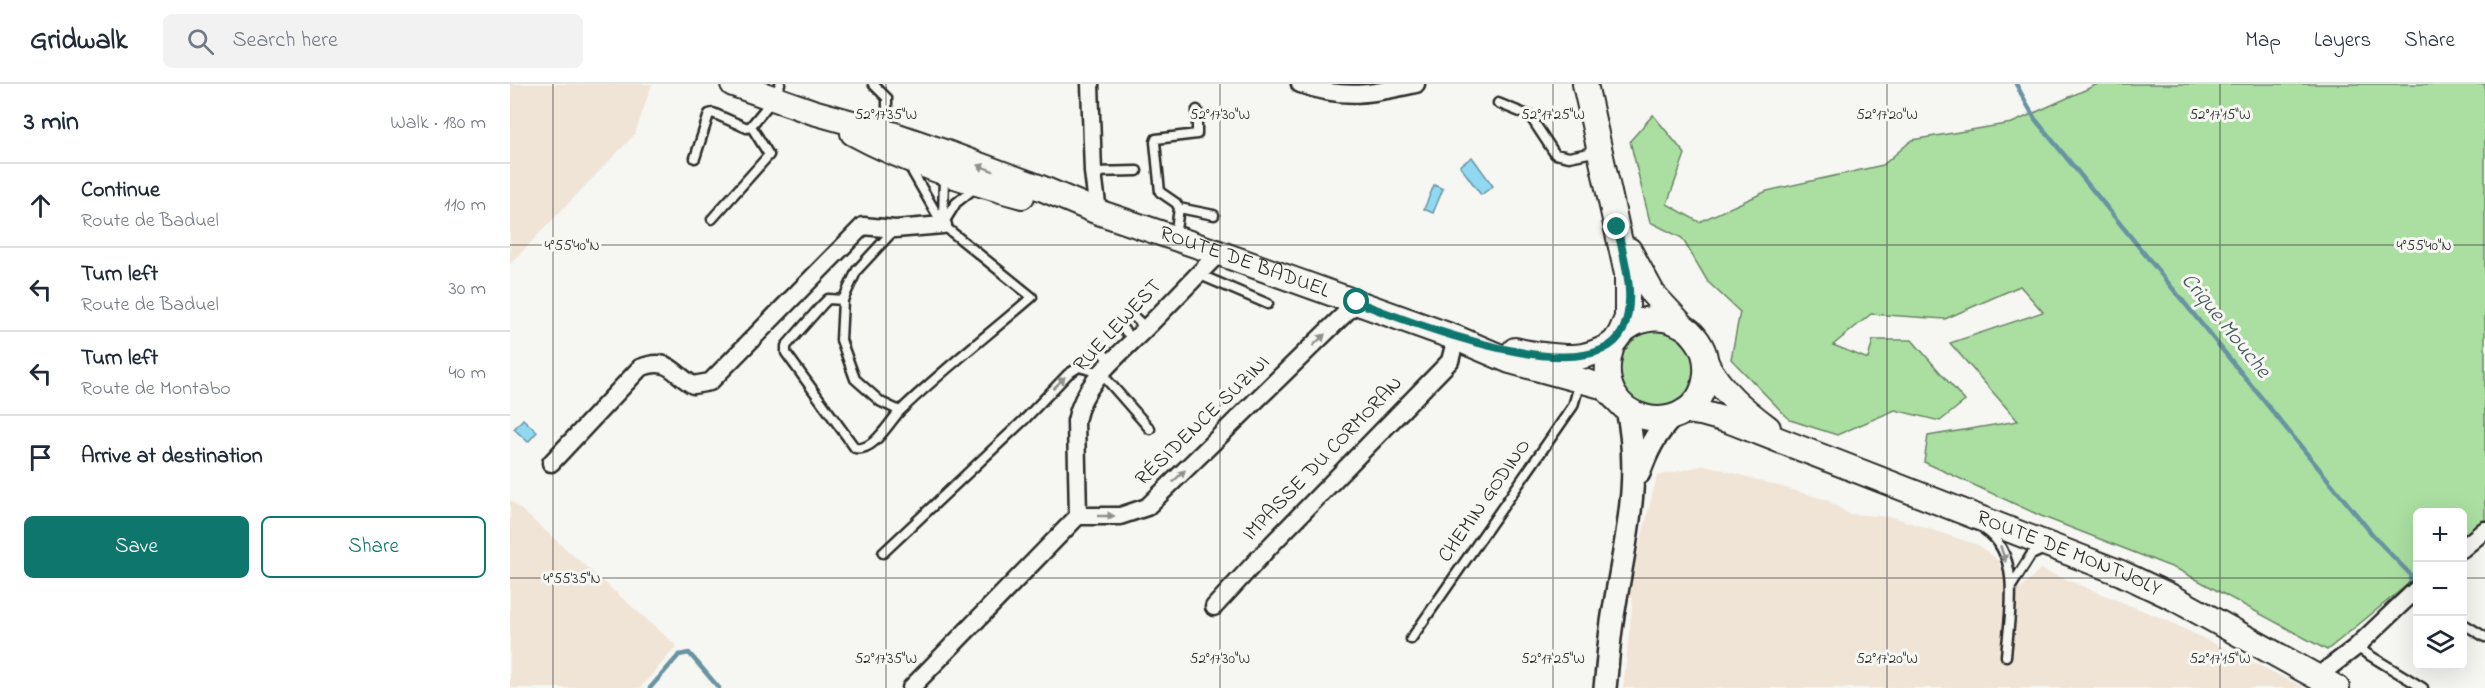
<!DOCTYPE html>
<html lang="en">
<head>
<meta charset="utf-8">
<style>
	body { margin:0; font-family:"Indie Flower",sans-serif; background:#f2f2f3; color:#1f2937 }
	.controls { position:absolute; right:18px; bottom:18px; display:grid; overflow:hidden; border-radius:9px; box-shadow:0 6px 24px #0002 }
	.controls button { width:54px; height:54px; display:grid; place-items:center; padding:0; border:0; border-bottom:2px solid #e0e1e3; background:#fff; color:#1f2937; font:30px sans-serif }
	.stop { position:absolute; width:18px; height:18px; margin:-14px; border:4px solid #0f766e; border-radius:50%; background:#fff }
	.stop.end { background:#0f766e; border-color:#fff; box-shadow:0 2px 6px #0008 }
	.list { margin:0; padding:0; list-style:none }
	h2 { display:flex; justify-content:space-between; align-items:center; height:78px; margin:0; padding:0 24px; font-size:26px }
	h2 small { font-size:20px; font-weight:400; color:#747a83 }
	.list li { display:grid; grid-template-columns:39px 1fr auto; gap:18px; align-items:center; box-sizing:border-box; height:84px; padding:0 24px; border-top:2px solid #e0e1e3 }
	.list b { display:block; font-size:22px; white-space:nowrap }
	.list p { margin:0; font-size:20px; white-space:nowrap; color:#747a83 }
	.list em { font-size:20px; font-style:normal; color:#747a83 }
	.actions { display:flex; gap:12px; padding:18px 24px }
	.actions a { flex:1; padding:14px 0; border:2px solid #0f766e; border-radius:9px; text-align:center; font-size:21px; color:#0f766e }
	.actions .main { background:#0f766e; color:#fff }
	.icon { flex:none; width:33px; height:33px; fill:none; stroke:currentColor; stroke-width:2; stroke-linecap:round; stroke-linejoin:round }
	.map { position:relative; flex:none; width:1975px; height:604px; overflow:hidden }
	header { display:flex; align-items:center; gap:36px; box-sizing:border-box; height:84px; padding:0 30px; background:#fff; border-bottom:2px solid #e0e1e3 }
	header strong { font-size:28px }
	nav { display:flex; gap:33px; margin-inline-start:auto; font-size:21px }
	.search { width:420px; height:54px; background:#f2f2f3; display:flex; align-items:center; gap:15px; box-sizing:border-box; padding:0 21px; border-radius:9px; color:#747a83; font-size:22px }
	main { display:flex }
	aside { flex:1; background:#fff }
	.map>svg:first-child { display:block }
</style>
</head>
<body>
<header>
<strong>Gridwalk</strong>
<div class="search"><svg class="icon" aria-label="search" viewBox="0 0 24 24"><circle cx="10" cy="10" r="6"/><path d="M15 15l6 6"/></svg>Search here</div>
<nav><a>Map</a><a>Layers</a><a>Share</a></nav>
</header>
<main>
<aside>
<h2>3 min<small>Walk · 180 m</small></h2>
<ul class="list">
<li><svg class="icon" aria-label="ahead" viewBox="0 0 24 24"><path d="M12 20V5M6 11l6-6 6 6"/></svg><div><b>Continue</b><p>Route de Baduel</p></div><em>110 m</em></li>
<li><svg class="icon" aria-label="left" viewBox="0 0 24 24"><path d="M17 20v-9H6M10 6l-5 5 5 5"/></svg><div><b>Turn left</b><p>Route de Baduel</p></div><em>30 m</em></li>
<li><svg class="icon" aria-label="left" viewBox="0 0 24 24"><path d="M17 20v-9H6M10 6l-5 5 5 5"/></svg><div><b>Turn left</b><p>Route de Montabo</p></div><em>40 m</em></li>
<li><svg class="icon" aria-label="arrive" viewBox="0 0 24 24"><path d="M6 21V4h12l-3 4 3 4H6"/></svg><div><b>Arrive at destination</b></div></li>
</ul>
<div class="actions"><a class="main">Save</a><a>Share</a></div>
</aside>
<div class="map">
<svg width="1975" height="604" viewBox="0 0 1975 604">
	<rect width="100%" height="100%" fill="#f6f6f2"/>
	<filter id="ink" filterUnits="userSpaceOnUse"><feTurbulence type="fractalNoise" baseFrequency=".0167" numOctaves="2"/><feDisplacementMap in="SourceGraphic" scale="12" xChannelSelector="R" yChannelSelector="G"/><feConvolveMatrix kernelMatrix="1 2 1 2 8 2 1 2 1" color-interpolation-filters="sRGB"/></filter>
	<g filter="url(#ink)">
		<!-- built -->
		<path fill="#f0e4d6" d="M0,0H142L125,50L0,180Z
			M1196,381L1317,416L1339,430L1383,433L1468,461L1488,476L1497,503L1512,504L1530,485L1656,536L1795,604H1113L1123,514L1117,512L1147,392Z
			M0,416L167,562L130,604H0Z"/>
		<!-- green -->
		<path fill="#aadfa1" stroke="#6a8566" stroke-width="1.5" d="M1588,0H1975V438L1953,456L1952,428H1908L1907,493L1817,566L1669,486L1531,432L1414,378L1418,352L1508,337L1440,259L1533,228L1510,202L1435,235L1361,230L1323,261L1358,275L1363,256H1402L1455,317L1430,337L1385,326L1327,351L1280,336L1221,275L1230,228L1198,198L1172,154L1140,138L1120,57L1143,31L1175,70L1157,120L1189,138L1257,107L1373,81L1402,56L1502,39Z
			M1109 285a38 38 0 1 1 76 0a38 38 0 1 1-76 0Z"/>
		<!-- water -->
		<path fill="#90d9f1" stroke="#6893a2" stroke-width="1.5" d="M962,73L983,102L971,111L950,82Z
			M924,101L933,105L923,129L914,125Z
			M13,335L27,348L18,358L4,345Z"/>
		<g fill="none" stroke-linecap="round" stroke-linejoin="round">
			<!-- stream -->
			<path stroke="#6893a2" stroke-width="4.5" d="M1506,0L1525,35L1867,456L1900,490L1901,501
				M140,604L169,571L179,569L209,604"/>
			<defs>
				<path id="service" d="M363,0L377,14V48
					M988,19L1020,32L1045,70L1059,73L1089,67
					M185,74L199,30L203,29L237,44L241,42L264,14L270,0
					M583,88L627,87
					M669,124L704,131
					M202,135L259,71L241,42
					M433,140L434,90
					M433,140L446,119L466,103
					M385,145L347,186L333,216L331,256L345,295L371,318L390,327
					M665,153L669,124L666,119L650,108L645,58L646,55L687,50V26
					M688,190L758,220
					M333,216L318,215L312,221L276,262V269L345,364C363,368 378,340 389,328C430,288 478,251 522,213L433,141L398,80
					M621,230L636,244
					M609,241L624,256
					M587,263L601,277
					M1475,446C1513,471 1499,534 1496,572
					M373,469L515,335L558,290L569,283L591,289L640,345
					M1502,501L1521,471L1534,465
					M1952,539L1975,553
					M901,555L1063,322L1067,308L1066,298
					M1846,563L1913,604"/>
				<path id="minor" d="M580,0L583,88L588,128
					M790,0C834,16 862,10 906,0
					M41,379L130,284C159,272 162,289 183,301L200,298L353,142L385,145L433,141
					M568,432L566,337C574,296 610,271 638,242C662,218 685,193 709,169
					M1952,465L1975,446
					M704,523L762,460L940,277L946,254
					M1808,592L1846,563L1908,504
					M401,604L568,432H610L637,423L847,218"/>
				<path id="tertiary" d="M1129,389C1137,367 1145,350 1162,333
					M1095,604C1098,578 1099,552 1104,526C1115,457 1132,396 1117,325"/>
				<g id="secondary">
					<path id="s1" d="M223,0L303,28L382,50L434,68L531,104L588,128L709,169L946,254L1000,277L1095,303L1105,314"/>
					<path d="M1075,0L1117,190V234L1111,248"/>
					<path d="M343,49C396,78 454,96 512,112"/>
					<path d="M1119,166L1143,210L1171,240"/>
					<path d="M1005,266C1020,270 1059,275 1073,272C1082,270 1096,265 1103,259C1106,257 1108,252 1111,249C1124,236 1145,231 1162,237C1171,241 1178,244 1184,252C1194,264 1197,275 1196,290C1190,362 1072,344 1103,259"/>
					<path d="M1196,279C1211,307 1233,325 1258,344"/>
					<path id="s2" d="M1175,327L1191,329L1220,337L1611,489L1662,513L1827,604"/>
				</g>
			</defs>
			<!-- service casing -->
			<use href="#service" stroke="#2b2b2b" stroke-width="13"/>
			<!-- minor casing -->
			<use href="#minor" stroke="#2b2b2b" stroke-width="21"/>
			<!-- tertiary casing -->
			<use href="#tertiary" stroke="#2b2b2b" stroke-width="26"/>
			<!-- secondary casing -->
			<use href="#secondary" stroke="#2b2b2b" stroke-width="28"/>
			<!-- service -->
			<use href="#service" stroke="#f6f6f2" stroke-width="8"/>
			<!-- minor -->
			<use href="#minor" stroke="#f6f6f2" stroke-width="16"/>
			<!-- tertiary -->
			<use href="#tertiary" stroke="#f6f6f2" stroke-width="21"/>
			<!-- secondary -->
			<use href="#secondary" stroke="#f6f6f2" stroke-width="24"/>
		</g>
		<!-- one-way arrows -->
		<defs><path id="oneway-solid" d="M-6-.8H1V-3.2L6.5 0L1 3.2V.8H-6Z" transform="scale(1.5)"/></defs>
		<g fill="#90908e">
			<use href="#oneway-solid" transform="translate(475 84) rotate(-160)"/>
			<use href="#oneway-solid" transform="translate(809 256) rotate(-44)"/>
			<use href="#oneway-solid" transform="translate(549 299) rotate(-45)"/>
			<use href="#oneway-solid" transform="translate(669 392) rotate(-44)"/>
			<use href="#oneway-solid" transform="translate(596 432)"/>
			<use href="#oneway-solid" transform="translate(1493 470) rotate(72)"/>
		</g>
	</g>
	<g fill="none" stroke-linecap="round" stroke-linejoin="round" filter="url(#ink)">
		<!-- route -->
		<path stroke="#0f766e" stroke-width="8" d="M847,218C896,237 1082,311 1113,246C1127,214 1114,174 1107,143"/>
	</g>
	<!-- ticks -->
	<path fill="none" stroke="#2b2b2b" stroke-width="1.5" stroke-opacity="0.45" d="M43,0V604M376,0V604M710,0V604M1043,0V604M1377,0V604M1710,0V604M0,161H1975M0,494H1908M1952,494H1975"/>
	<g text-anchor="middle" dominant-baseline="central" stroke-width="6" stroke-linejoin="round" paint-order="stroke">
		<!-- street labels -->
		<g font-size="21" fill="#2b2b2b" stroke="#f6f6f2">
			<text stroke="none"><textPath href="#s1" startOffset="542">ROUTE DE BADUEL</textPath></text>
			<text transform="translate(608 242) rotate(-47)">RUE LEWEST</text>
			<text transform="translate(693 337) rotate(-44)">RÉSIDENCE SUZINI</text>
			<text transform="translate(813 375) rotate(-46)">IMPASSE DU CORMORAN</text>
			<text transform="translate(975 417) rotate(-55)">CHEMIN GODINO</text>
			<text stroke="none"><textPath href="#s2" startOffset="410">ROUTE DE MONTJOLY</textPath></text>
		</g>
		<!-- water labels -->
		<g font-size="22" font-style="italic" fill="#44565c" stroke="#f6f6f2">
			<text transform="translate(1715 242) rotate(51)">Crique Mouche</text>
		</g>
	</g>
	<g font-size="15" text-anchor="middle" fill="#2b2b2b" stroke="#f6f6f2" stroke-width="6" stroke-linejoin="round" paint-order="stroke">
		<text x="376" y="35">52°17'35"W</text>
		<text x="710" y="35">52°17'30"W</text>
		<text x="1043" y="35">52°17'25"W</text>
		<text x="1377" y="35">52°17'20"W</text>
		<text x="1710" y="35">52°17'15"W</text>
		<text x="62" y="166">4°55'40"N</text>
		<text x="1914" y="166">4°55'40"N</text>
		<text x="62" y="499">4°55'35"N</text>
		<text x="376" y="579">52°17'35"W</text>
		<text x="710" y="579">52°17'30"W</text>
		<text x="1043" y="579">52°17'25"W</text>
		<text x="1377" y="579">52°17'20"W</text>
		<text x="1710" y="579">52°17'15"W</text>
	</g>
</svg>
<div class="controls">
<button>+</button>
<button>−</button>
<button><svg class="icon" aria-label="layers" viewBox="0 0 24 24"><path d="M12 4l9 5-9 5-9-5zM3 14l9 5 9-5"/></svg></button>
</div>
<div class="stop" style="left:847px;top:218px"></div>
<div class="stop end" style="left:1107px;top:143px"></div>
</div>
</main>
</body>
</html>
